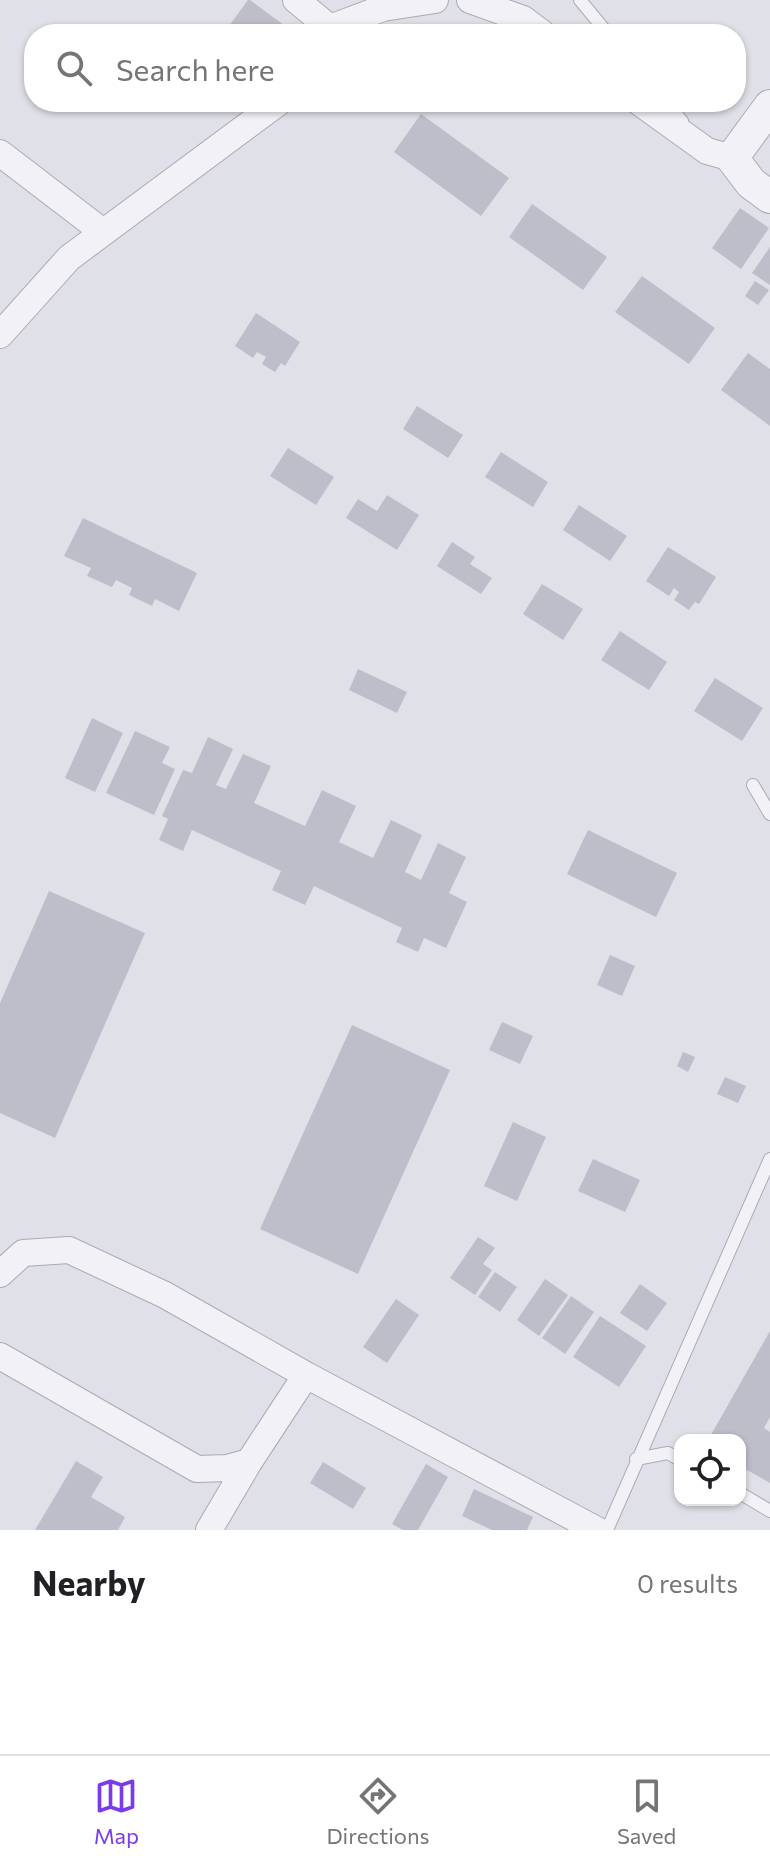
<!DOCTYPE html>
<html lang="en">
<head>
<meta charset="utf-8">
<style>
	body { margin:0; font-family:Commissioner,sans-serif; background:#f2f2f2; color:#202124 }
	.controls { position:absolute; right:24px; bottom:24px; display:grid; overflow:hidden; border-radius:16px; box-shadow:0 2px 6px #0004 }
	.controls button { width:72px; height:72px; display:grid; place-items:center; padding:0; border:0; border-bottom:2px solid #e0e0e0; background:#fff; color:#202124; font:40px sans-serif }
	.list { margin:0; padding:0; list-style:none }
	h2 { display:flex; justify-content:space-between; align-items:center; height:104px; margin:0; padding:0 32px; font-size:34px }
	h2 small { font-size:26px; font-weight:400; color:#757577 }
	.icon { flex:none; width:44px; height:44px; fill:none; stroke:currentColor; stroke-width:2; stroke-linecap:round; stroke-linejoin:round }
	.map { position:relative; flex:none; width:770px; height:1530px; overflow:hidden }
	.search { position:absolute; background:#fff; box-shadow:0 2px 6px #0004; left:24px; right:24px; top:24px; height:88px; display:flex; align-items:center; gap:20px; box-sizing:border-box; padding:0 28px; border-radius:32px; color:#757577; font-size:30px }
	.sheet { height:224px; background:#fff }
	nav { display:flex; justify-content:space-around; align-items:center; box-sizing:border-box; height:112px; border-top:2px solid #e0e0e0; background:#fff; font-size:22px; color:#757577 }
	nav a { display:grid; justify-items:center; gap:4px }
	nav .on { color:#7c3aed }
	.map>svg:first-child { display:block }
</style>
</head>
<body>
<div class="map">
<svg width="770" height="1530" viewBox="0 0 770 1530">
	<rect width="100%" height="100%" fill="#e0e0e8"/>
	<!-- building -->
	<path fill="#bebeca" d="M248,0H250L296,34H239L229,26Z
		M421,114L509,178L481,216L394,152Z
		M532,204L607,257L583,290L509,237Z
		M740,208L769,228L741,269L712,248Z
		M770,247V285L752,273Z
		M642,276L715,328L689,364L615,312Z
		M755,281L769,290L758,305L745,296Z
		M256,313L300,342L285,366L281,363L275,372L262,364L266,357L257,352L253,358L235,346Z
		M748,353L770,369V426L721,390Z
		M417,406L463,435L448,458L403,429Z
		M288,448L334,477L316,505L270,476Z
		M501,452L548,482L533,507L485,477Z
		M387,495L419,515L397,550L346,518L358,499L377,511Z
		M579,505L627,536L610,561L563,530Z
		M83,518L197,573L179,611L155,599L152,606L129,595L132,588L116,580L112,587L87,576L91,568L64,556Z
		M452,542L475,557L470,564L492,578L481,594L437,566Z
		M668,547L716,577L699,604L695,602L689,610L674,600L679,592L674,588L669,596L646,581Z
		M542,584L583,609L563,640L523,614Z
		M620,631L667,662L649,690L601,660Z
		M358,669L407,692L397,713L349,690Z
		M715,678L763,708L742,741L694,711Z
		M92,718L123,733L95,792L65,778Z
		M135,731L170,747L162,763L175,769L154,815L106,793Z
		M208,737L233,749L216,785L226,789L243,754L271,766L254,803L305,826L322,790L356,806L339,842L373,858L391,820L422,835L405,872L421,880L438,843L466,857L449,893L467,902L446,948L424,938L418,952L396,942L402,928L314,886L305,905L272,890L281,871L192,830L183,851L159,840L168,819L162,816L183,770L192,773Z
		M588,830L677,873L656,917L567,874Z
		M49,891L145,933L55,1138L0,1113V1003Z
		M610,955L635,966L622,996L597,985Z
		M502,1022L533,1036L520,1064L489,1050Z
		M352,1025L450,1070L358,1274L260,1229Z
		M683,1052L695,1057L688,1072L677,1066Z
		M725,1077L746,1086L738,1103L717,1094Z
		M513,1122L546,1137L517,1201L484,1186Z
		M593,1159L640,1180L625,1212L578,1191Z
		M478,1237L495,1248L483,1264L492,1270L475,1295L450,1278Z
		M495,1272L517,1287L500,1312L478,1297Z
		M545,1279L568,1295L539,1336L517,1320Z
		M640,1284L667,1303L647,1331L620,1313Z
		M571,1296L594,1312L565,1354L542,1338Z
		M396,1299L419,1315L387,1363L363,1347Z
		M600,1316L646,1346L619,1387L573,1357Z
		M770,1331V1417L764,1428L770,1432V1483L740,1466V1440H708Z
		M76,1461L103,1477L91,1497L125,1517L118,1530H35Z
		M323,1462L366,1488L353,1509L310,1483Z
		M426,1464L448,1477L418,1530H403L392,1524Z
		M474,1489L533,1517L527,1530H492L462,1516Z"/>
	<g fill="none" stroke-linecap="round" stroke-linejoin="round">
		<defs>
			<path id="service" d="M580,0L608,34
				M666,102L682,121
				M753,785L770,814
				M636,1459L668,1453L680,1460
				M740,1493L770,1511
				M607,1530L770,1159"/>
			<path id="minor" d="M296,0L330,28L326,34
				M470,0L523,19L543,34
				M330,28L383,8L435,0
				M639,102L707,151L732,158
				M0,153L103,232
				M0,335L69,258L279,102
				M0,1274L23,1253L69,1250L165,1295L306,1375L597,1530
				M0,1356L197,1469L227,1468L249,1462L306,1375
				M209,1530L249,1462"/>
			<path id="tertiary" d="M770,106L732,158L751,183L770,197"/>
		</defs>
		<!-- service casing -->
		<use href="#service" stroke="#aaa9b5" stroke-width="14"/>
		<!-- minor casing -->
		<use href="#minor" stroke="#aaa9b5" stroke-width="28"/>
		<!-- tertiary casing -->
		<use href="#tertiary" stroke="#aaa9b5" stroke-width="34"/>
		<!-- service -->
		<use href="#service" stroke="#f2f2f6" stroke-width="12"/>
		<!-- minor -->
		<use href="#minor" stroke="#f2f2f6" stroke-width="26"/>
		<!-- tertiary -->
		<use href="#tertiary" stroke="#f2f2f6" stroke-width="32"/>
	</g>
</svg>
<div class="controls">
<button><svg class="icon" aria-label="locate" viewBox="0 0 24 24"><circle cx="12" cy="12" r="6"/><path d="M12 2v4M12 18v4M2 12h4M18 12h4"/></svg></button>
</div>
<div class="search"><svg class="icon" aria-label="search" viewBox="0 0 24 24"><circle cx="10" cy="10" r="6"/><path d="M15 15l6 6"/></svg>Search here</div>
</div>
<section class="sheet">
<h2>Nearby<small>0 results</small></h2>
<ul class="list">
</ul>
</section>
<nav>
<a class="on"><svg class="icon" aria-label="map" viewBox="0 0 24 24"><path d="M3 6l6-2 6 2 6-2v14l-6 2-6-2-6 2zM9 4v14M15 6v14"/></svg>Map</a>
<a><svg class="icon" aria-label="directions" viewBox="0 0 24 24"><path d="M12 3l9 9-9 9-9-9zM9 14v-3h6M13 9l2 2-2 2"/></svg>Directions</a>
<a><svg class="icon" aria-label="saved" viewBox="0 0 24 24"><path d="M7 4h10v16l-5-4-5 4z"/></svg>Saved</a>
</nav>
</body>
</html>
